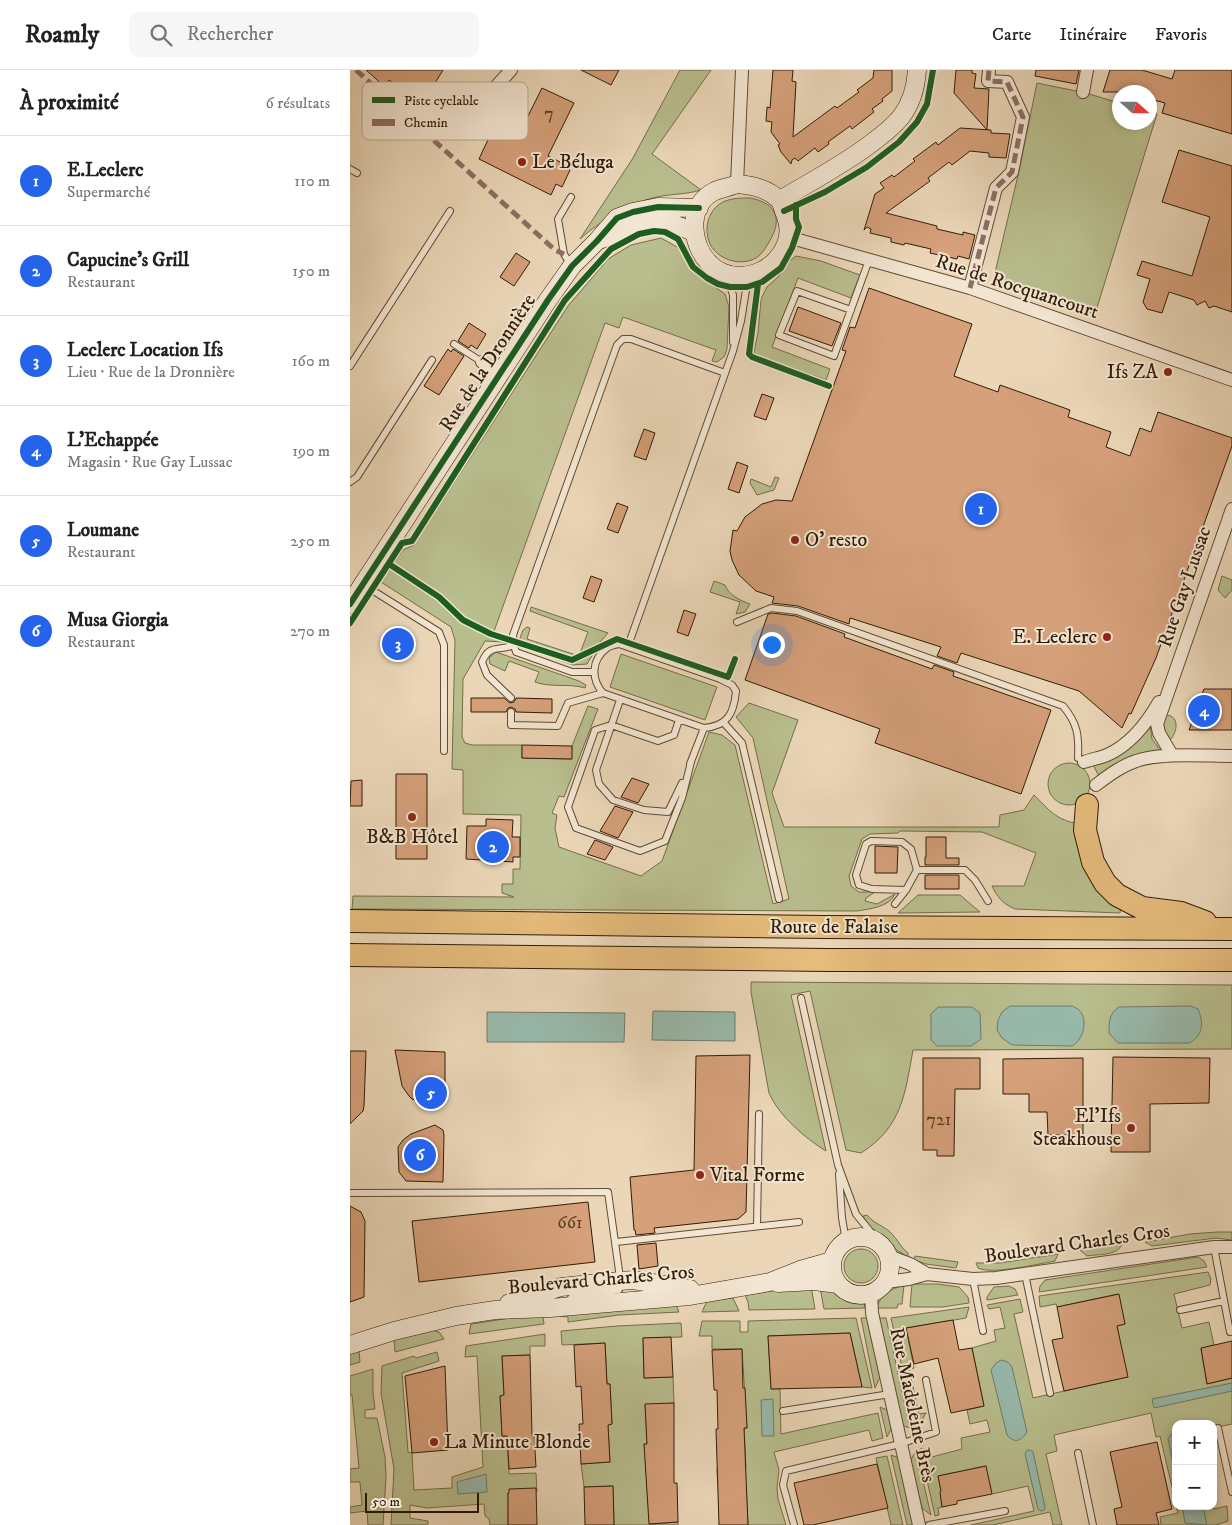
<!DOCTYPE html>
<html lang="fr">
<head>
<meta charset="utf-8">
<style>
	body { margin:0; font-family:"IM FELL DW Pica",serif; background:#f6f6f6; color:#222 }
	.controls { position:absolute; right:15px; bottom:15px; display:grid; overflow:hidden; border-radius:10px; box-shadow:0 2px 8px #0003 }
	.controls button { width:45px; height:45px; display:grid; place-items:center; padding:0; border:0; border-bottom:1px solid #e0e0e0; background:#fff; color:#222; font:25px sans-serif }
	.compass { position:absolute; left:762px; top:15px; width:45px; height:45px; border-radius:50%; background:#fff; box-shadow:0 2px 8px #0003; rotate:111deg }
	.scale { position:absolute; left:15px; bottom:12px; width:114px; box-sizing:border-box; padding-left:5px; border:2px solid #311c06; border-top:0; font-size:14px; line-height:18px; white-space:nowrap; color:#311c06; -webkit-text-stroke:4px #f2e5d1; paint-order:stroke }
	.you { position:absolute; left:421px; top:574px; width:18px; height:18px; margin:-12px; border:4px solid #fff; border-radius:50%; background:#1a73e8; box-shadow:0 0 0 8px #1a73e833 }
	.badge { display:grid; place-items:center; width:32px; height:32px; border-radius:50%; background:#2563eb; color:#fff; font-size:16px; font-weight:700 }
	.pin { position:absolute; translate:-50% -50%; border:2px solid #fff; box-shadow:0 1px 5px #0006 }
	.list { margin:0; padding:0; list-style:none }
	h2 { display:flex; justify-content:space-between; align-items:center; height:65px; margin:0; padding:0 20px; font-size:21px }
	h2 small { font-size:16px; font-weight:400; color:#767676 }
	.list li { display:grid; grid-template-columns:32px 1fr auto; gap:15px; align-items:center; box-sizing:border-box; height:90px; padding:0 20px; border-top:1px solid #e0e0e0 }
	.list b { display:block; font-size:19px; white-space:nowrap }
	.list p { margin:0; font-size:16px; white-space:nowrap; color:#767676 }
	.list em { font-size:16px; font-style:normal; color:#767676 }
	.icon { flex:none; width:28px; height:28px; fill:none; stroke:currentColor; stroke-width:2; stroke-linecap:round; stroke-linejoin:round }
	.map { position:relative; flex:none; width:882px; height:1455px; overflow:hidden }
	header { display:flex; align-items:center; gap:30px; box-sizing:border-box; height:70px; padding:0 25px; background:#fff; border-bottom:1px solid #e0e0e0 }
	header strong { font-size:24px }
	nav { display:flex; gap:28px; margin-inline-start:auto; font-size:18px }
	.search { width:350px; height:45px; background:#f6f6f6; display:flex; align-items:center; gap:12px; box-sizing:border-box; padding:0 18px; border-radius:10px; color:#767676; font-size:19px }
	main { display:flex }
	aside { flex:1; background:#fff }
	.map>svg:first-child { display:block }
</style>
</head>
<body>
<header>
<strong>Roamly</strong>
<div class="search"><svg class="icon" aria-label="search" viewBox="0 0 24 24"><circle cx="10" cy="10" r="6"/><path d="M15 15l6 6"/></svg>Rechercher</div>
<nav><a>Carte</a><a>Itinéraire</a><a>Favoris</a></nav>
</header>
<main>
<aside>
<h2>À proximité<small>6 résultats</small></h2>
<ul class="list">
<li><span class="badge">1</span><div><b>E.Leclerc</b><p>Supermarché</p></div><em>110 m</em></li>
<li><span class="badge">2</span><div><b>Capucine's Grill</b><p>Restaurant</p></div><em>150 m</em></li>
<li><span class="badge">3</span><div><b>Leclerc Location Ifs</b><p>Lieu · Rue de la Dronnière</p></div><em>160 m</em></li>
<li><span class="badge">4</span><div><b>L'Echappée</b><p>Magasin · Rue Gay Lussac</p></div><em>190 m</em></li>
<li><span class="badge">5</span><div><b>Loumane</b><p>Restaurant</p></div><em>250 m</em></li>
<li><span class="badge">6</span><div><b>Musa Giorgia</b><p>Restaurant</p></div><em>270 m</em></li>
</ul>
</aside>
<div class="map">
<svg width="882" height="1455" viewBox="0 0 882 1455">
	<rect width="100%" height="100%" fill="#ebd7b8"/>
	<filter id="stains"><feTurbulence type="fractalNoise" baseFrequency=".004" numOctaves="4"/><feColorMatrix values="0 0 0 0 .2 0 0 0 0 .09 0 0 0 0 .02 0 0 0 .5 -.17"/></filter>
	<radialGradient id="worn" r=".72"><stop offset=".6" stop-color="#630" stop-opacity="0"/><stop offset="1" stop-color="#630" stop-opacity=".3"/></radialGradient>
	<!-- green -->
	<path fill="#b9be8e" stroke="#756d4a" d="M330,0H361L302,84L351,120C338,124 325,124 312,126C285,130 250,151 230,169L283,88Z
		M687,13L736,23L769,33L770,52H800V41L807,44L745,244L644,207L669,101Z
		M400,128C427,133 433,150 419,172C415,179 411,186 404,189C394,194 380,192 371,186C351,174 353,142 373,132C381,128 391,128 400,128Z
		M311,168L329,178L340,196L356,211L375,224L379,237L377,279L374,287L367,292L362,291L366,280L273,247L269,258L255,253L143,564L155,569L154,572L135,571L113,609L112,667L115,673L122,675H172V688L221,689L222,676L238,636L248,639L214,727L209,726L202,743L207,745L205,758L209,777L291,806L312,791L359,662L372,665L385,675L423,834L439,829L403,668L386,647L399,633L448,650L422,723L434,757H649L650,745L674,740L684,725C699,740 706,750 729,754L771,835L770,843L665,839C653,834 647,827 642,816H674L686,783L632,762L550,761L548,763L520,764L512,769L499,806L501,816L509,822H525L516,828L515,831L527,834L545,824C540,837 519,839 507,841L2,839L3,826L164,827L152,823V814H163V799H170L171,745L113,744V700L102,699L105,570L101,557L31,512L53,480L64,475L218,236L258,189L281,175Z
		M446,186L471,191L510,205L501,228L448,208L422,277L480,299L476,310L407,286L404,282L408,263L411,229L417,217L428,207L438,192Z
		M425,407L429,408L424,420L407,425L400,413L401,409L421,417Z
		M872,506L882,510V520L875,528L868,520Z
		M364,511L375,515C379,525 389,530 400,534L395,542L386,544L390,532L360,522Z
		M181,537L258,563L250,572L237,594L223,595L173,577L169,571L173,560L177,557L180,558L177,569L229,586L238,562L180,541Z
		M146,582L229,611L236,615L235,618C219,613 201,618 185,612L189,602L159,591L155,601L140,594L139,588Z
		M271,584L367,617L355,650L260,617Z
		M814,645C830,644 828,662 820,670C812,663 813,656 814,645Z
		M800,655L802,669L810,680L782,686L750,708L742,693Z
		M698 714a21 21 0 1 1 42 0a21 21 0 1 1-42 0Z
		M568,825H610L630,842L548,843Z
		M401,912L882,915V979L563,980C555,1024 552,1057 511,1083L496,1080L460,921L441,925L476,1081C455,1068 429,1046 419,1023L401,922Z
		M517,1145C525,1155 534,1155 542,1164C548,1170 551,1178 558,1183V1187L545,1179L536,1168L520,1157L513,1146Z
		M867,1162H882V1170L866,1168L802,1176L795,1172L840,1164Z
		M772,1174C768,1186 748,1184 737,1186L730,1180Z
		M494 1196a17 17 0 1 1 34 0a17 17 0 1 1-34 0Z
		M708,1184L705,1191C688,1194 642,1205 628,1198L626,1193H650Z
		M565,1186L608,1192L606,1198L576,1194L564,1190Z
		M848,1187L854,1191L857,1197L689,1222L690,1216L695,1210Z
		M858,1202L861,1209L860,1215L824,1224L832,1258L859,1252L864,1275L851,1279L857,1314L882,1308V1354L863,1358V1354H826V1434L810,1366L806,1367L801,1343L704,1365L707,1381L696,1384L712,1455H703L700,1442L643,1455H621L684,1441L678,1416L642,1424L635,1396L588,1406L591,1421L590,1422L592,1437L588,1438L589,1445L585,1446L570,1379H575L578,1388L612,1379L611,1368L640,1362L637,1350L620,1354L617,1340L634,1336L622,1278L646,1271L644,1260L655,1258L650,1237L639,1239L637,1235L670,1229L673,1242L664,1244L683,1328L777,1307L767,1256L775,1254L768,1224L707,1237L706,1234L690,1237L689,1226Z
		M562,1214H588L609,1217L618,1227L619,1233L593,1237H560Z
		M554,1215L552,1234H548L547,1238H527C530,1224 541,1219 554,1215Z
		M461,1216L465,1239L399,1240L398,1232L395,1225L427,1220Z
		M659,1216L665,1219L668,1225L637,1230V1227L644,1217Z
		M470,1217C479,1218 485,1224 493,1228C500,1231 507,1232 514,1232L515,1238L474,1239Z
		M383,1228L389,1241L352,1242L357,1231Z
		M326,1235L329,1242L269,1245L218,1252V1247L210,1246L211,1243Z
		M619,1237L616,1248L556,1258L564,1298L559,1299L569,1344L576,1343L570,1354L565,1356L541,1248Z
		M187,1244L193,1247L194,1254L119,1264L121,1254Z
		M506,1248L522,1318L512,1317L500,1263L418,1266L421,1319H430L431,1364L528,1343L533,1368L522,1371L519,1360L424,1382L429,1400L427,1417L428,1429L436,1455H398L396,1416L368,1417L367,1399L396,1398L394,1358H397L392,1279H362V1266H349L352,1251H390V1262H398V1251Z
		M511,1248H518L530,1307L525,1318Z
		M529,1248H536L560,1358L553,1356Z
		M331,1253L332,1267L293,1268L294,1308L323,1307L324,1333L295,1335L297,1374H294L300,1454L328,1452V1455H264L263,1416L234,1417L231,1394L260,1392L258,1355L262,1354L260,1314H257L255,1273L212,1275L211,1261L267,1256Z
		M81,1260L89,1262L94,1269L45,1282L44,1269Z
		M195,1264V1276H180V1285L152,1286L154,1325L150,1326L152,1366H157L159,1404L186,1403L187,1422L158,1423V1455H140L139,1449L135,1446L134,1434L77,1438L60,1435V1448L78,1451V1455H41L44,1399L31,1323L32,1296L64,1286L66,1288L87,1282L89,1291L52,1303L58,1382L62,1383L64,1420L102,1418V1407L133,1397L127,1286L115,1287L116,1276Z
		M9,1281L10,1292L0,1295V1284Z
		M23,1299V1323L25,1339L15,1340V1348H27L35,1387L36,1407L33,1455H18L17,1441L0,1443V1437L12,1435L10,1412H0V1399L9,1398L2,1325H0V1306Z
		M530,1337L537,1340L542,1357L537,1367Z
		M566,1381L581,1445L572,1438L560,1391Z
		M541,1385L549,1388L563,1452L562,1455H557Z
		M537,1386L553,1455H541L526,1388Z
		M826,1436H863L864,1439L877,1436L878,1451L866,1455H811L810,1447L828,1443Z"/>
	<!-- water -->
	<path fill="#98baac" stroke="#6f7b6a" d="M660,936H722C724,937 727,938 729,940C739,950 733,970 722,976L662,975L652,968L647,960L648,950L652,942Z
		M840,936L848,939C854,953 853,966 839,973H768L759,963C759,951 759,944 769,937Z
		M588,937H622L630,943L631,969L621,976H587L581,970V944Z
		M303,941L385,942V971L302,970Z
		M137,942L275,943L274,972H137Z
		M651,1290L658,1292L662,1297L677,1362C671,1371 665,1374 657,1365L641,1300L646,1293Z
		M882,1313V1321L804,1338L802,1329Z
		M423,1329L424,1366H412L411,1330Z
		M826,1362V1407L818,1369L822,1363Z
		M677,1380H680L683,1382L695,1437L694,1440L691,1441L688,1439L675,1384Z
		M136,1404L137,1422L108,1424L107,1412Z
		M832,1436H853L857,1455L835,1453Z"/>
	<!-- building -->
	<path fill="#d5a07a" stroke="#311c06" d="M16,0H93L74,31L39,10L35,17Z
		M231,0H269L261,15Z
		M423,0H443L442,11L446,12L443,67L485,36L487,38L509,22L507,20L523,8L524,0H542V21L532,29L533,31L522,39L524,42L502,59L500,56L478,72L479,74L468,82L465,78L448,91L445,88L442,90L441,94L431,82L428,75L430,74L421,62L422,52L416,51L417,37L420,38Z
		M606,0H622V3L626,4L624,18L639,19L637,60L604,23Z
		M686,0H729L726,14L685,6Z
		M760,0H792L822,9L825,0H882V64L812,43L815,33L800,29V22H753Z
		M192,18L224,33L198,86L216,95L215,97L220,100L212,117L206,114L201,125L129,89L143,59L166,70Z
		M610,58L641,60V63L660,64L656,88L639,87V83L620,81L602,95L599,92L578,108L580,111L536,143L587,156V159L613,165V162L625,165L619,189L608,186L607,189L580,183L581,179L555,173L554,175L541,172V168L520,163L521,159L517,157L514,160L525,124L534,118L530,113L542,105L544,107L565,91L563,89L586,72L588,75Z
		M829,80L882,96V242L864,236L859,238L855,231L847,235L844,230L819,222L812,243L797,239L793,232L800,209L787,205L792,191L842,206L860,147L812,132Z
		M166,183L180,192L164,216L150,207Z
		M519,218L622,254L604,306L648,322L650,315L720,340L718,347L761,362L756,377L780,386L790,358L801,362L808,342L882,368V376L806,588L781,644L779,643L772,658L729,621L611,583L607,593L587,586L591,577L500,548L499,554L448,536L422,533L424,527L406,521L389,505L382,490L380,481L383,460L387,461L395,447L412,434L426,430L442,431L496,281L492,280L500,257L505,258Z
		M448,237L491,253L482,276L439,261Z
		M119,253L136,264L127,279L121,275L119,278L108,271Z
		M98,279L101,282L103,279L114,286L89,325L74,316Z
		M412,324L424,328L416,350L404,346Z
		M294,359L305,363L296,390L284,386Z
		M387,392L398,396L389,423L378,419Z
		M267,433L278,437L268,463L257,459Z
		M241,506L252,510L244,532L233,528Z
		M334,540L346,544L338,566L327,562Z
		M422,543L446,546L495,564L494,567L582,599L584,595L604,602L603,606L701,640L671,724L525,673L530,659L395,610L418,544Z
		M42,561L55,562V587H42Z
		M854,619H882V660H839Z
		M121,628H154L160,633L164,632L166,628L202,629V643L166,642L165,639L161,637L158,638L156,642H121Z
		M172,675L222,676V689L172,688Z
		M46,704H77V789H46Z
		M282,708L299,714L288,733L271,727Z
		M12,710V736H0L1,711Z
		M265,736L283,742L268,768L250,761Z
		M136,749L163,750L162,767H170V787H163V792L116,789L117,756H136Z
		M576,767H596V788H609V795H575V787H576Z
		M245,770L263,777L255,790L237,784Z
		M525,776L548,777L547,803H525Z
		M575,805H609V819H575Z
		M45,980L95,982V1024L92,1032L87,1035L76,1033L62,1029L59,1026L52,1016Z
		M0,981H16L14,1036L13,1041L0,1054Z
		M400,985L396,1142L388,1149L304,1158L305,1163L286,1165L285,1160H284L280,1107L344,1100L346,986Z
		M763,987L860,988L859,1033L800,1034V1082H761Z
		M573,988H630V1019H605L604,1086H587V1080H573Z
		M733,988V1065H698L697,1042H679V1024H653V989Z
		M85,1055L93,1060L94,1065L93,1112L56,1111L49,1102L48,1077L53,1070L61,1064Z
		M238,1132L245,1192L69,1212L62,1151Z
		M0,1136L11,1142L15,1151L14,1227L0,1232Z
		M306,1173L308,1196L289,1199L287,1175Z
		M769,1224L775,1254L767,1256L778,1307L714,1321L702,1270L713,1268L707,1237Z
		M603,1250L609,1280L622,1278L634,1336L601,1343L588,1288L564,1294L556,1258Z
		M500,1263L512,1317L421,1319L418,1266Z
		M321,1267L323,1307L294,1308L293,1268Z
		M882,1271V1308L857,1314L851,1278Z
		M255,1273L257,1314H260L262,1354L258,1355L260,1392L231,1394L229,1354H233L231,1316L226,1317L224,1275Z
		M392,1279L393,1318H395L397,1358H394L398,1455H369L366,1359H368L367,1320H364L362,1280Z
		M180,1285L182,1365H184L186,1397L159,1399L157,1366H152L150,1326L154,1325L152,1286Z
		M95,1296L98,1380L62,1383L55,1306Z
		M324,1333V1413H327L328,1452L299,1454L294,1374H297L295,1334Z
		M807,1372L822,1439L806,1443L809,1455H767L764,1439L772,1437L760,1382Z
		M527,1394L538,1438L463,1455H454L444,1413Z
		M636,1396L642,1424L607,1431V1434L592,1437L590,1422L591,1421L588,1406Z
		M263,1416L264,1455H235L234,1417Z
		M186,1418L187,1455H158V1423H159V1419Z"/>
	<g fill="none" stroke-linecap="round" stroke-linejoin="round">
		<defs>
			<path id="lane" d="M0,99L7,103
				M221,195L214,184L208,149L221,127
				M377,206L383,225V272
				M501,240L447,221L429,265L484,286L519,190
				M104,274L132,292
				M0,296L100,141
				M0,412L7,407L82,290
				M14,515L89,562L94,575V681
				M387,552L421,538L447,541L713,636C728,654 729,666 728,688
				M269,574L370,609L382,615L386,621C384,643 378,656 354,658L253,623C241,609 241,590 257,578C260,576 265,575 269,574Z
				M278,576L383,281L391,251L396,220L403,207
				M243,602H222L166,582L164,575L163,565L267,275L273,269H281L375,303
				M161,628L137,605L132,592C140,573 148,582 164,575
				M270,630L246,700L249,714L263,730L294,740L318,742L332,713
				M161,642V655L208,656L218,633L253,623
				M329,650L324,665L308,671L261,655L245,660L218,737L226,758L290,781L315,771L332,728L341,692
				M374,653L392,673L429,829
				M340,694L354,658
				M556,820L522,819L509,815L506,805L516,774L521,771L552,772L561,779L567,800
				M545,834L556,820L567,800H615L625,810L638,831
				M451,928L488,1095L506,1144L528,1171
				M489,1104L492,1148L496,1171
				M0,1123L258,1122L270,1208L269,1220L222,1227L217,1232
				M407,1156L409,1044
				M266,1172L449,1152
				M864,1177L880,1262
				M675,1204L700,1323
				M623,1209L633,1261
				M830,1240L874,1231
				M433,1341L540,1324
				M868,1358L882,1422
				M728,1383L743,1455
				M444,1455L433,1415L436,1401L550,1374L586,1362L576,1310
				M579,1455L655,1441"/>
			<path id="street" d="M733,22L737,0
				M132,32L161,0
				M387,114L392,0
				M438,167L620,218L882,310
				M620,218L646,118L662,102L673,47L657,12L638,11L639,0
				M132,292L150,304
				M822,685L809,663L807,654L882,439
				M734,692C742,689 750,688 757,685C780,675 797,653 809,632
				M746,715C758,706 771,696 786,691C811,682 854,686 882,686
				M539,1186L560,1194L577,1204
				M536,1212L559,1209L577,1204L623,1209L646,1208L864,1177H882
				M521,1223L522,1243L569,1455"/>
			<path id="secondary" d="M387,114C401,115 419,119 429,130C432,133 433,140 435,144C448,175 421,206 389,206C378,206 366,201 359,193C340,174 337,134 365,121C372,118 380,117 387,114Z
				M430,130C460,112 491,96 519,75C530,67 542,58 551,47C561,34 566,16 567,0
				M252,169C292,151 301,142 343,162
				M0,534L198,230L222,196L247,171L267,148L283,142L308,137L349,138
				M482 1196a29 29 0 1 1 58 0a29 29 0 1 1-58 0Z
				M428,1213L464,1211L488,1214
				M159,1233L211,1217L270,1211L283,1210L340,1219
				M0,1275L44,1261L106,1246L145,1240L200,1238L340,1226L420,1212L450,1200L482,1191"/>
			<path id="highway" d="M737,735L735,760L743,792L755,813L767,825L792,838L831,843L855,852
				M0,851L474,857L882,859
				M0,885L479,890H882"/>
		</defs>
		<!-- lane casing -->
		<use href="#lane" stroke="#604b32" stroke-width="8"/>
		<!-- street casing -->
		<use href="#street" stroke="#604b32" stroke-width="14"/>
		<!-- secondary casing -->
		<use href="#secondary" stroke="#311c06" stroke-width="19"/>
		<!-- highway casing -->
		<use href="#highway" stroke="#311c06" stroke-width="24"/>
		<!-- lane -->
		<use href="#lane" stroke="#f2e5d1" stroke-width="6"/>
		<!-- street -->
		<use href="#street" stroke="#f2e5d1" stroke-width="12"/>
		<!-- secondary -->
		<use href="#secondary" stroke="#f2e5d1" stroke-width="18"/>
		<!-- highway -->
		<use href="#highway" stroke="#e6bc7c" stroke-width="22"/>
		<!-- quiet -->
		<path stroke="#8d6e63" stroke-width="5" stroke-dasharray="10 5" stroke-linecap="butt" d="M6,0L205,180L214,184
			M620,218L646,118L662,102L673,47L657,12L638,11L639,0"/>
		<defs>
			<path id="cycleway" d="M434,141L475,122L517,97L549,72L567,52L577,34L583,0
				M408,214L399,284L402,287L479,316
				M39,494L89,527L113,550L141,564L222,590L267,569L378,607L385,589
				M0,534L198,230L222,196L247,171L267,148L283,142L308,137L349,138
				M0,553L52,473L62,471L215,230L261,179L289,164L304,161L315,162L328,169L343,197L357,208L368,214L380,217H397L412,212L431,198L442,178L449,157L446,149V135"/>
		</defs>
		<!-- cycleway casing -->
		<use href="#cycleway" stroke="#f2e5d1" stroke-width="9"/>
		<!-- cycleway -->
		<use href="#cycleway" stroke="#1b5e20" stroke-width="6"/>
	</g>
	<!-- markers -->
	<g fill="#8f2418" stroke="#f2e5d1" stroke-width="2">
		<circle cx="172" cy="92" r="5"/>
		<circle cx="818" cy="302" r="5"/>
		<circle cx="445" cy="470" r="5"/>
		<circle cx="757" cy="567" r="5"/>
		<circle cx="62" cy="747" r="5"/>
		<circle cx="781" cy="1058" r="5"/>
		<circle cx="350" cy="1105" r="5"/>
		<circle cx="84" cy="1372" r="5"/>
	</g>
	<g text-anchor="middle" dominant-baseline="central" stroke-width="4" stroke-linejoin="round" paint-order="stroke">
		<!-- number labels -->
		<g font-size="18" fill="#5a3d23">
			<text x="199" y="44">7</text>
			<text x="589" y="1050">721</text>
			<text x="220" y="1153">661</text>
		</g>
		<!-- poi labels -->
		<g font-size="20" fill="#311c06" stroke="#f2e5d1" text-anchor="start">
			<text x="182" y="92">Le Béluga</text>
			<text x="808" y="302" text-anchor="end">Ifs ZA</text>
			<text x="455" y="470">O' resto</text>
			<text x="747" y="567" text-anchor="end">E. Leclerc</text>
			<text x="62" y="767" text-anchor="middle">B&amp;B Hôtel</text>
			<text x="771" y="1046" text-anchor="end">El'Ifs<tspan x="771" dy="23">Steakhouse</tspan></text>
			<text x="360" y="1105">Vital Forme</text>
			<text x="94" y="1372">La Minute Blonde</text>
		</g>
		<!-- street labels -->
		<g font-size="20" fill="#311c06" stroke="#f2e5d1">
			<text transform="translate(667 217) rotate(18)">Rue de Rocquancourt</text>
			<text transform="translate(138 293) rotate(-57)">Rue de la Dronnière</text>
			<text transform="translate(835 517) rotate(-71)">Rue Gay Lussac</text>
			<text x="484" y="857">Route de Falaise</text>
			<text transform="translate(727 1174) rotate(-8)">Boulevard Charles Cros</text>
			<text transform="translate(251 1210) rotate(-5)">Boulevard Charles Cros</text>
			<text transform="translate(562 1335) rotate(78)">Rue Madeleine Brès</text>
		</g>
	</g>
	<!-- legend -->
	<rect x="12" y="12" width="166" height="58" rx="8" fill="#f2e5d1" stroke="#b8a994" stroke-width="1"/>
	<rect x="22" y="27" width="23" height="6" fill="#1b5e20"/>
	<rect x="22" y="49" width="23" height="7" fill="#8d6e63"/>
	<g font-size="14" fill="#311c06">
		<text x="54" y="35">Piste cyclable</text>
		<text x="54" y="57">Chemin</text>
	</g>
	<rect width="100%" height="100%" filter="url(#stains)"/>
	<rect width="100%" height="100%" fill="url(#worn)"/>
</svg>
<div class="controls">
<button>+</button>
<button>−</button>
</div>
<svg class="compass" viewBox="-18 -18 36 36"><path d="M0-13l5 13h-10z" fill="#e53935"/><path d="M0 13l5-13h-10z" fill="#767676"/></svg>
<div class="scale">50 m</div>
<div class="you"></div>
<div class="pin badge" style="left:631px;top:439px">1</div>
<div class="pin badge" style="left:143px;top:777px">2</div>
<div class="pin badge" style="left:48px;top:574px">3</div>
<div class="pin badge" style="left:854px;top:641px">4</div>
<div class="pin badge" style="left:81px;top:1023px">5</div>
<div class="pin badge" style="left:70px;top:1085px">6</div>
</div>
</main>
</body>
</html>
